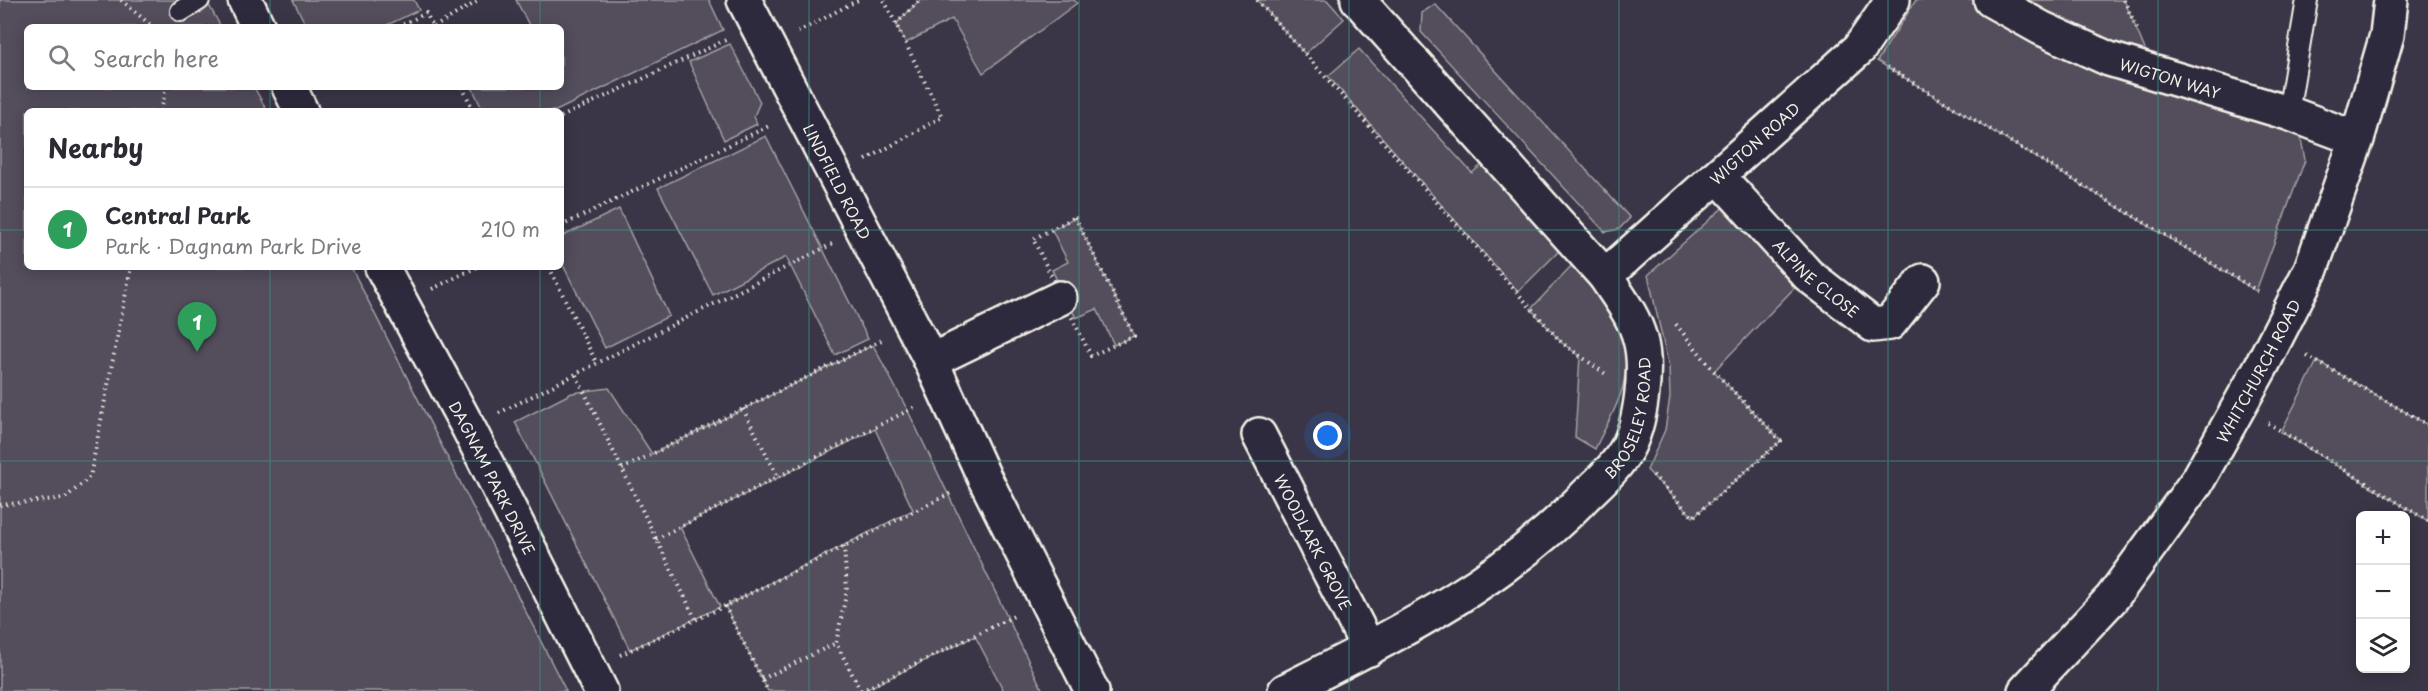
<!DOCTYPE html>
<html lang="en">
<head>
<meta charset="utf-8">
<style>
	body { margin:0; font-family:"Playpen Sans",sans-serif; background:#f2f2f3; color:#2b2b33 }
	.controls { position:absolute; right:18px; bottom:18px; display:grid; overflow:hidden; border-radius:9px; box-shadow:0 3px 15px #0003 }
	.controls button { width:54px; height:54px; display:grid; place-items:center; padding:0; border:0; border-bottom:2px solid #e1e1e2; background:#fff; color:#2b2b33; font:30px sans-serif }
	.you { position:absolute; left:1328px; top:436px; width:21px; height:21px; margin:-15px; border:4px solid #fff; border-radius:50%; background:#1a73e8; box-shadow:0 0 0 9px #1a73e833 }
	.badge { display:grid; place-items:center; width:39px; height:39px; border-radius:50%; background:#d93025; color:#fff; font-size:20px; font-weight:700 }
	.pin { position:absolute; translate:-50% -50px; filter:drop-shadow(0 2px 3px #0008) }
	.pin::after { content:''; position:absolute; top:32px; width:21px; height:18px; background:inherit; clip-path:polygon(0 0,100% 0,50% 100%) }
	.list { margin:0; padding:0; list-style:none }
	h2 { display:flex; justify-content:space-between; align-items:center; height:78px; margin:0; padding:0 24px; font-size:26px }
	h2 small { font-size:20px; font-weight:400; color:#7c7c81 }
	.list li { display:grid; grid-template-columns:39px 1fr auto; gap:18px; align-items:center; box-sizing:border-box; height:84px; padding:0 24px; border-top:2px solid #e1e1e2 }
	.list b { display:block; font-size:22px; white-space:nowrap }
	.list p { margin:0; font-size:20px; white-space:nowrap; color:#7c7c81 }
	.list em { font-size:20px; font-style:normal; color:#7c7c81 }
	.icon { flex:none; width:33px; height:33px; fill:none; stroke:currentColor; stroke-width:2; stroke-linecap:round; stroke-linejoin:round }
	.map { position:relative; flex:none; width:2428px; height:691px; overflow:hidden }
	.search { position:absolute; background:#fff; box-shadow:0 3px 15px #0003; left:24px; top:24px; width:540px; height:66px; display:flex; align-items:center; gap:15px; box-sizing:border-box; padding:0 21px; border-radius:9px; color:#7c7c81; font-size:22px }
	.panel { position:absolute; background:#fff; box-shadow:0 3px 15px #0003; left:24px; top:108px; width:540px; height:162px; border-radius:9px }
	.map>svg:first-child { display:block }
</style>
</head>
<body>
<div class="map">
<svg width="2428" height="691" viewBox="0 0 2428 691">
	<rect width="100%" height="100%" fill="#3b3647"/>
	<filter id="ink" filterUnits="userSpaceOnUse"><feTurbulence type="fractalNoise" baseFrequency=".0167" numOctaves="2"/><feDisplacementMap in="SourceGraphic" scale="12" xChannelSelector="R" yChannelSelector="G"/><feConvolveMatrix kernelMatrix="1 2 1 2 8 2 1 2 1" color-interpolation-filters="sRGB"/></filter>
	<g filter="url(#ink)">
		<!-- green -->
		<path fill="#534e5c" stroke="#a4a0a2" stroke-width="1.5" d="M0,0H206L221,27H27V87H254L267,111H27V267H351L566,691H0Z
			M293,0H414L419,10L383,27H307Z
			M516,0H709L723,30L556,111H483L472,87H561V27H530Z
			M920,0H1074L1077,3L983,73L952,19L906,43L896,24Z
			M1257,0H1327L1344,19L1305,54Z
			M1916,0H2124L2155,73L2153,87L2300,134L2305,160L2256,291L1877,61Z
			M1435,4L1630,218L1619,229L1605,232L1421,32L1422,13Z
			M730,44L760,102L754,116L757,124L724,140L689,62Z
			M1359,49L1472,173L1484,163L1559,251L1518,292L1328,76Z
			M766,136L868,339L835,355L786,257L713,295L658,188Z
			M1729,202L1803,279L1714,371L1781,441L1693,517L1647,470L1665,430L1670,397L1669,367L1648,275Z
			M619,209L669,316L605,348L561,261V237Z
			M1075,217L1134,336L1114,345L1097,309L1076,318L1052,270L1068,262L1052,230Z
			M1572,265C1604,299 1636,335 1623,386C1618,407 1604,429 1595,449L1575,437L1580,356L1562,343L1531,309Z
			M873,345L908,411L1043,691H1004L975,636L863,691H768L725,606L913,510L875,429L680,527L720,607L630,650L515,422L572,393L609,388L652,454Z
			M2317,361L2428,425V521L2281,432Z"/>
		<g fill="none" stroke-linecap="round" stroke-linejoin="round">
			<defs>
				<path id="lane" d="M181,11L199,0
					M2288,113L2307,0"/>
				<g id="street">
					<path id="s1" d="M744,0L931,361L984,477L1092,691"/>
					<path id="s2" d="M1991,0L2041,28L2109,59L2288,113L2357,139"/>
					<path id="s3" d="M1718,176L1808,275L1873,325L1890,323L1923,281"/>
					<path id="s4" d="M1605,276L1859,49L1893,0"/>
					<path d="M931,361L1060,298"/>
					<path id="s5" d="M1259,435L1369,649"/>
					<path id="s6" d="M1285,691C1393,636 1498,586 1584,497C1598,483 1616,468 1626,450C1641,425 1648,368 1640,339C1634,316 1618,296 1605,276L1358,0"/>
				</g>
				<g id="secondary">
					<path d="M245,0L258,27"/>
					<path d="M289,87L301,111"/>
					<path id="s7" d="M382,267L469,429L601,691"/>
					<path id="s8" d="M2025,691L2112,598L2198,480L2262,365L2311,269L2357,139L2387,35L2391,0"/>
				</g>
			</defs>
			<!-- lane casing -->
			<use href="#lane" stroke="#f4f1e8" stroke-width="24"/>
			<!-- street casing -->
			<use href="#street" stroke="#f4f1e8" stroke-width="38"/>
			<!-- secondary casing -->
			<use href="#secondary" stroke="#f4f1e8" stroke-width="38"/>
			<!-- path -->
			<path stroke="#f4f1e8" stroke-width="4" stroke-dasharray="1.5 4.5" stroke-linecap="butt" d="M121,0L153,27
				M1257,0L1562,343L1607,375
				M2124,0L2137,29
				M896,24L920,0
				M398,27L426,13L433,27
				M434,27L480,0
				M798,32L858,0
				M1887,67L2261,293
				M462,87L474,111
				M161,111L166,87
				M561,117L726,40
				M866,160L942,117L884,0
				M1075,217L1134,336L1091,356L1033,239Z
				M561,226L771,125
				M549,267L597,364
				M432,289L477,267
				M2307,356L2428,425
				M576,375L695,618
				M743,409L778,477
				M499,413L832,244
				M2268,423L2428,521
				M622,469L882,340
				M1653,475L1693,517L1781,441L1714,371L1674,322
				M0,505L65,498L90,477L131,267
				M656,539L915,407
				M844,546L847,590L836,643L861,691
				M725,606L768,691
				M620,655L725,606L953,492
				M762,679L836,643
				M861,691L1014,616"/>
			<!-- lane -->
			<use href="#lane" stroke="#2f2a3d" stroke-width="20"/>
			<!-- street -->
			<use href="#street" stroke="#2f2a3d" stroke-width="33"/>
			<!-- secondary -->
			<use href="#secondary" stroke="#2f2a3d" stroke-width="33"/>
		</g>
	</g>
	<!-- grid -->
	<path fill="none" stroke="#3d8f86" stroke-width="1.5" stroke-opacity="0.55" d="M270,0V27M540,0V27M809,0V691M1079,0V691M1349,0V691M1619,0V691M1888,0V691M2158,0V691M270,87V111M540,87V111M0,230H27M561,230H2428M270,267V691M540,267V691M0,461H2428"/>
	<g text-anchor="middle" dominant-baseline="central" stroke-width="4.5" stroke-linejoin="round" paint-order="stroke">
		<!-- street labels -->
		<g font-size="15" fill="#f4f1e8" stroke="#2f2a3d">
			<text stroke="none"><textPath href="#s2" startOffset="196">WIGTON WAY</textPath></text>
			<text stroke="none"><textPath href="#s4" startOffset="200">WIGTON ROAD</textPath></text>
			<text stroke="none"><textPath href="#s1" startOffset="204">LINDFIELD ROAD</textPath></text>
			<text stroke="none"><textPath href="#s3" startOffset="142">ALPINE CLOSE</textPath></text>
			<text stroke="none"><textPath href="#s8" startOffset="398">WHITCHURCH ROAD</textPath></text>
			<text stroke="none"><textPath href="#s6" startOffset="453">BROSELEY ROAD</textPath></text>
			<text stroke="none"><textPath href="#s7" startOffset="238">DAGNAM PARK DRIVE</textPath></text>
			<text stroke="none"><textPath href="#s5" startOffset="120">WOODLARK GROVE</textPath></text>
		</g>
	</g>
</svg>
<div class="controls">
<button>+</button>
<button>−</button>
<button><svg class="icon" aria-label="layers" viewBox="0 0 24 24"><path d="M12 4l9 5-9 5-9-5zM3 14l9 5 9-5"/></svg></button>
</div>
<div class="you"></div>
<div class="pin badge" style="left:197px;top:352px;background:#2e9e5b">1</div>
<div class="search"><svg class="icon" aria-label="search" viewBox="0 0 24 24"><circle cx="10" cy="10" r="6"/><path d="M15 15l6 6"/></svg>Search here</div>
<section class="panel">
<h2>Nearby<small></small></h2>
<ul class="list">
<li><span class="badge" style="background:#2e9e5b">1</span><div><b>Central Park</b><p>Park · Dagnam Park Drive</p></div><em>210 m</em></li>
</ul>
</section>
</div>
</body>
</html>
